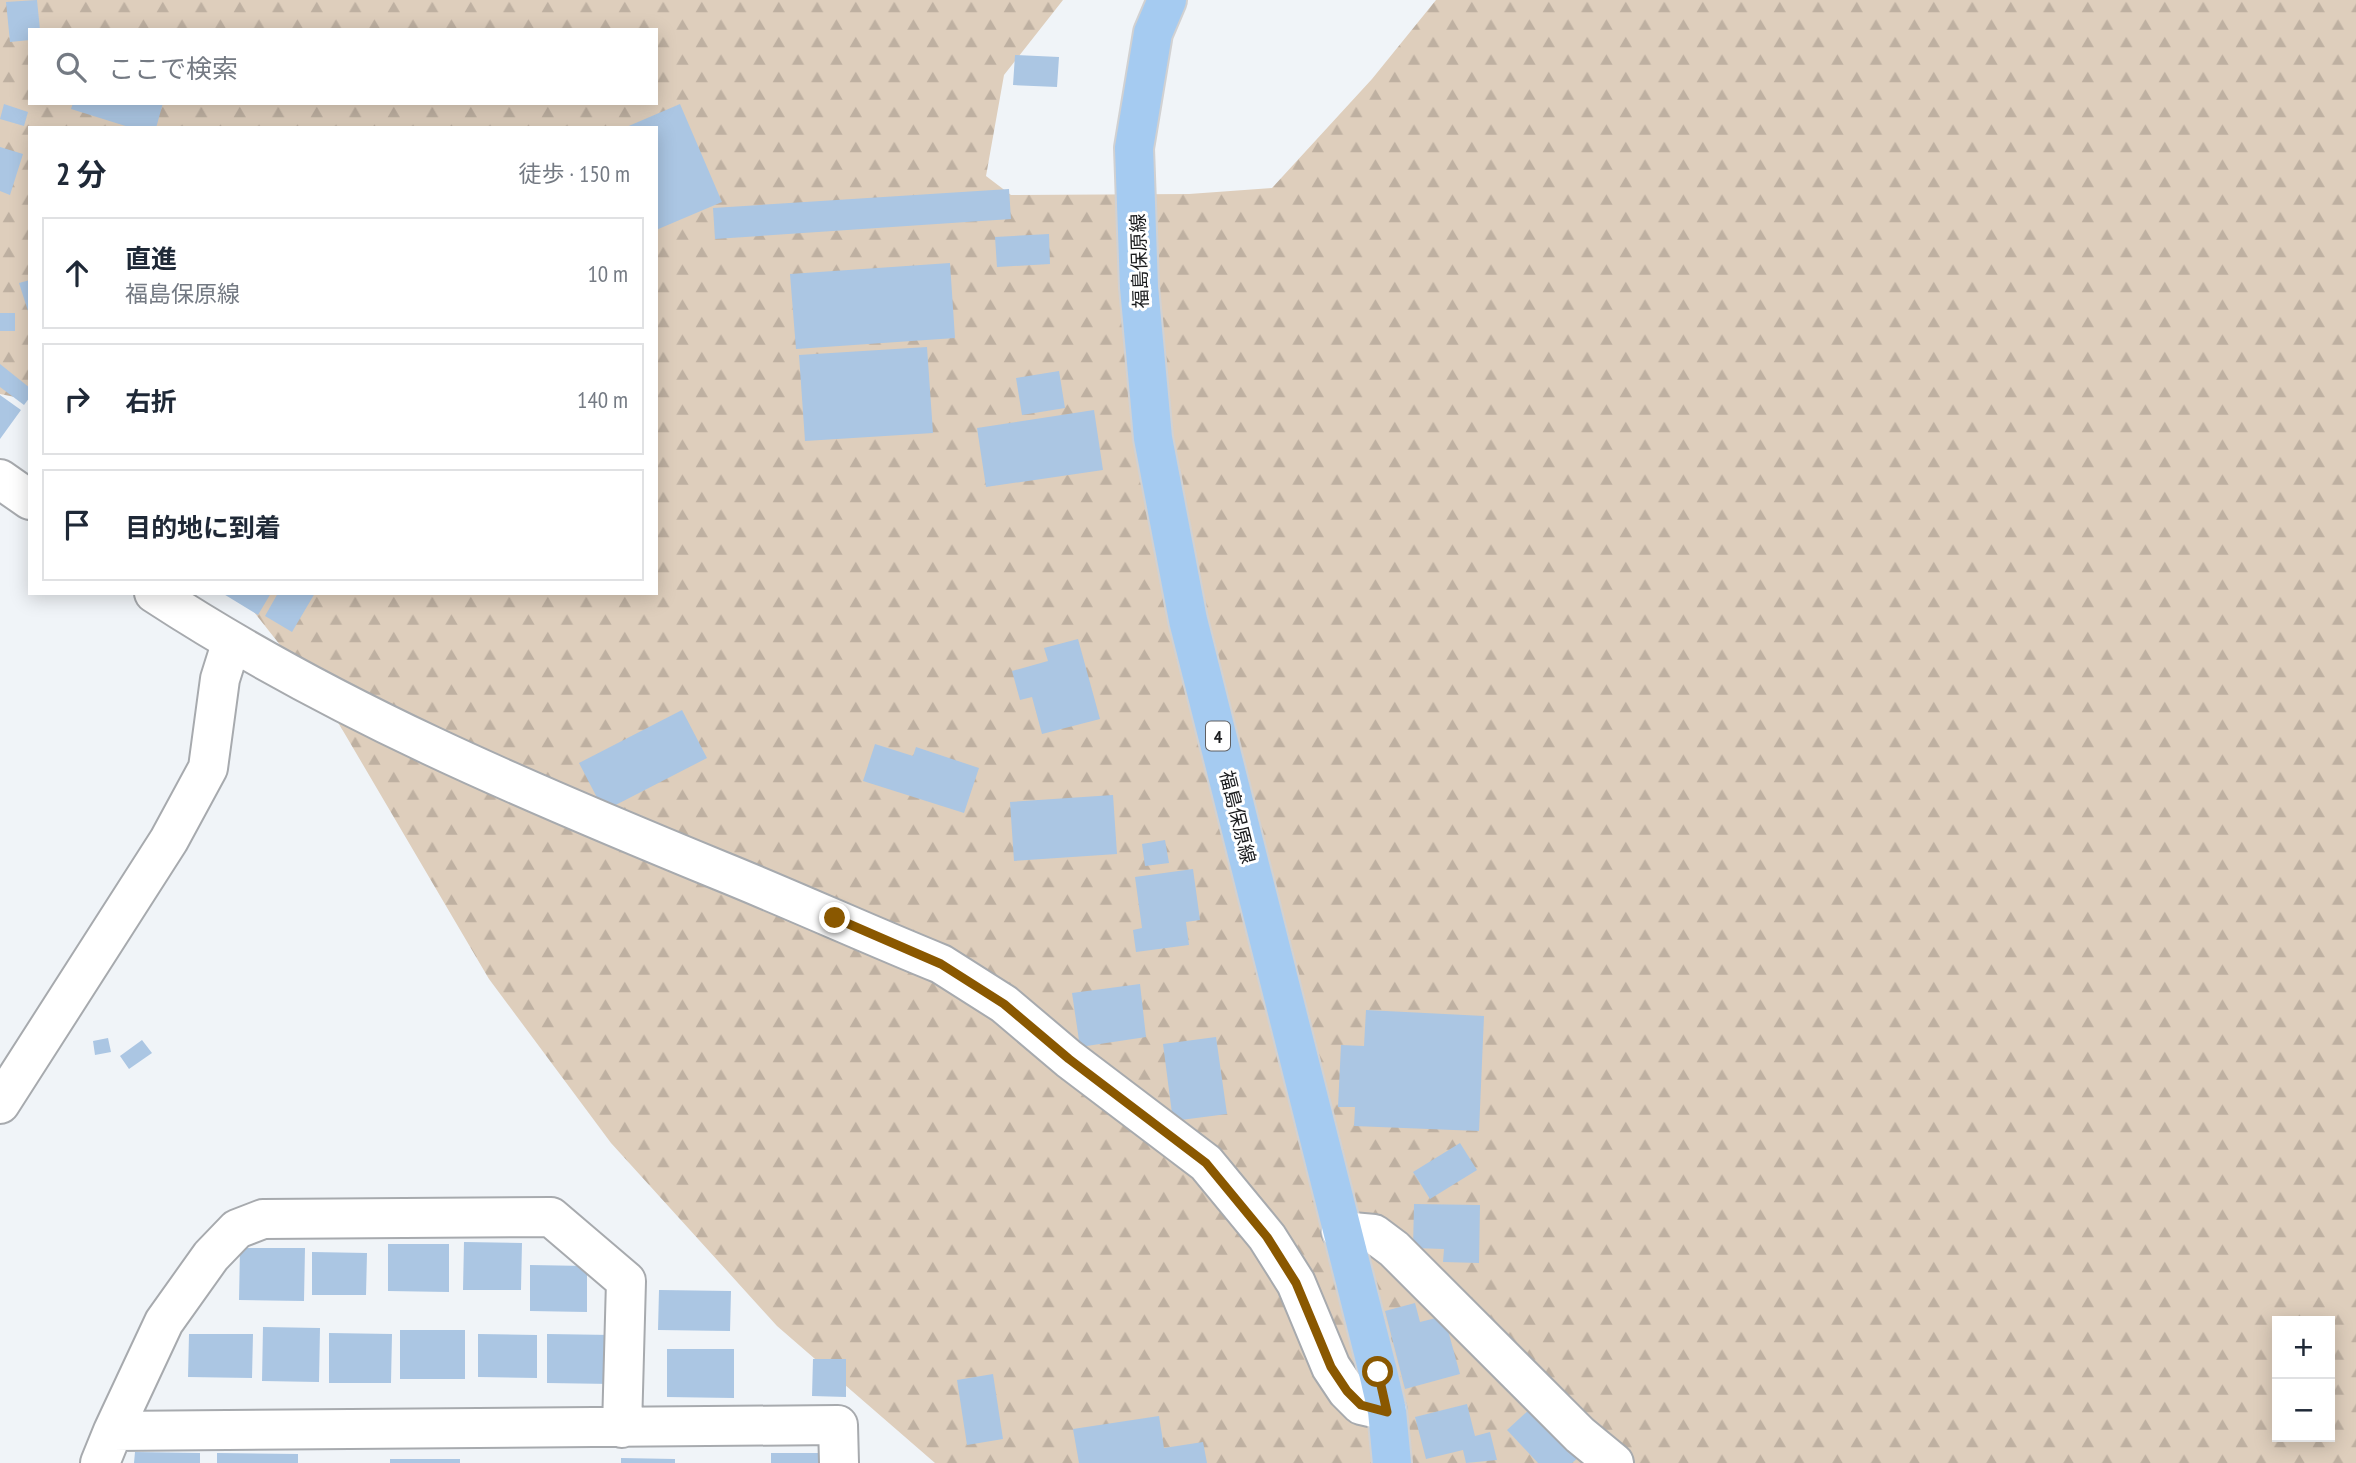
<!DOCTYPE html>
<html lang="ja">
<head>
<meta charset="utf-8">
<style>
	body { margin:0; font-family:"PT Sans Narrow","Noto Sans JP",sans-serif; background:#f2f2f3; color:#1f2937 }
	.controls { position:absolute; right:21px; bottom:21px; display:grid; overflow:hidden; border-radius:0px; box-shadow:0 4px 18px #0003 }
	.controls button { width:63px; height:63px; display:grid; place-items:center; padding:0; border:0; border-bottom:2px solid #e0e1e3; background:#fff; color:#1f2937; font:35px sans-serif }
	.stop { position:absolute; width:21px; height:21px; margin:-16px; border:5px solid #8a5800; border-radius:50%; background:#fff }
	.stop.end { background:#8a5800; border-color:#fff; box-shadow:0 2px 7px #0008 }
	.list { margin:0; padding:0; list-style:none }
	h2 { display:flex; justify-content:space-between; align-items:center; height:91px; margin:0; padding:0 28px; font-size:30px }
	h2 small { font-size:23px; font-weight:400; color:#747a83 }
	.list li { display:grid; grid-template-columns:46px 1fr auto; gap:21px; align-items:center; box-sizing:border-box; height:112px; margin:0 14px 14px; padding:0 14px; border:2px solid #e0e1e3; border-radius:0px }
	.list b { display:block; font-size:26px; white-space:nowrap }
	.list p { margin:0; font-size:23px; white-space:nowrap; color:#747a83 }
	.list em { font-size:23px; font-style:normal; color:#747a83 }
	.icon { flex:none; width:38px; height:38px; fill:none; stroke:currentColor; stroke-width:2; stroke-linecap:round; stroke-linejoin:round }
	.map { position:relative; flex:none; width:2356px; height:1463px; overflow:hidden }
	.search { position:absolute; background:#fff; box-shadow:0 4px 18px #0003; left:28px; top:28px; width:630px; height:77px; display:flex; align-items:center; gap:18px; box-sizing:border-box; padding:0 24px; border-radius:0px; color:#747a83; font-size:26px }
	.panel { position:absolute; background:#fff; box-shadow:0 4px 18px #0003; left:28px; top:126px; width:630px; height:469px; border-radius:0px }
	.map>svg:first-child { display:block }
</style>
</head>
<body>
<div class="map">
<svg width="2356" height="1463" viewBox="0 0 2356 1463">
	<defs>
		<pattern id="forest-firs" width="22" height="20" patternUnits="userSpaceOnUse" patternTransform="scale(1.75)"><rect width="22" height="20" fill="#decebc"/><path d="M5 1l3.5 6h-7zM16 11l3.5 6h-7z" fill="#beb0a1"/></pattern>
	</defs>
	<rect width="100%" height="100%" fill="#f0f4f8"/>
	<!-- forest -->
	<path fill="url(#forest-firs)" fill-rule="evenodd" d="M0,0H1063L1004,75L986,176L1011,195L1189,194L1272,188L1372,79L1436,0H2356V1463H935L777,1326L611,1143L489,979L329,707L239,593H656V128H30V400L0,394ZM30,30H656V103H30ZM2277,1321H2330V1437H2277Z"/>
	<!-- building -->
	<path fill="#abc6e3" d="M37,0L40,30H30V40L10,42L6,2Z
		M1015,55L1059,57L1057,87L1013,85Z
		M73,103H163L156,128H132L71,109Z
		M4,104L28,112L24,126L0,119Z
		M680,104L722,202L656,230V128H624Z
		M0,147L23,154L10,195L0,191Z
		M1009,189L1011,219L715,239L713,208Z
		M1049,234L1050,264L997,267L995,237Z
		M950,263L955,338L796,349L790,274Z
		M30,280V314H29L19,283Z
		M0,313H15V331H0Z
		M927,347L933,433L805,441L799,355Z
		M0,364L30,388V397L24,405L0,387Z
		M1059,371L1065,408L1022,415L1016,378Z
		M0,395L21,410L0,439Z
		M1094,410L1103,470L986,487L977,428Z
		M222,593H271L258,615Z
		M278,593H315L292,632L265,616Z
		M1078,639L1100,719L1042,734L1032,697L1020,700L1012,671L1048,661L1044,648Z
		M682,710L707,758L604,811L579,763Z
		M875,744L913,756L916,747L979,768L964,813L863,781Z
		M1113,795L1117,854L1014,861L1010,802Z
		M1165,840L1169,863L1145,866L1142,844Z
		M1193,869L1200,920L1186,922L1189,945L1136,952L1133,930L1142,928L1135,877Z
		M1140,984L1146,1037L1080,1047L1072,993Z
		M1366,1010L1484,1016L1479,1131L1354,1126L1355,1107H1338L1341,1045L1364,1046Z
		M1216,1037L1227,1114L1173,1121L1163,1044Z
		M108,1038L111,1052L95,1055L93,1041Z
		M142,1040L152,1053L129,1069L120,1056Z
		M1460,1143L1477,1170L1430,1199L1413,1172Z
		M1414,1204L1480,1205L1479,1263L1443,1262L1444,1249L1413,1248Z
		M464,1242L522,1243L521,1290H463Z
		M388,1244H449V1292L388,1291Z
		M240,1248H305L304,1301L239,1300Z
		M312,1252L367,1253L366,1295H312Z
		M530,1265L587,1266V1312L530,1311Z
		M659,1290L731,1291L730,1331L658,1330Z
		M1415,1303L1420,1322L1444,1316L1460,1374L1405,1389L1385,1311Z
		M263,1327L320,1328L319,1382L262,1381Z
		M400,1330H465V1379H400Z
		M329,1333L392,1334L391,1383H329Z
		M189,1334H253L252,1378L188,1377Z
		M478,1334L537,1335V1378L478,1377Z
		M547,1334L612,1335V1384L547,1383Z
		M667,1349H734V1398L667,1397Z
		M813,1359H846V1397L812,1396Z
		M993,1374L1003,1439L967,1445L957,1380Z
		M1467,1404L1475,1436L1490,1432L1497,1460L1466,1463L1463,1450L1426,1459L1415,1417Z
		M1531,1408L1579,1457L1572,1463H1538L1507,1430Z
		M1159,1416L1164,1448L1203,1442L1207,1463H1079L1073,1429Z
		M135,1452L200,1453V1463H134Z
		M217,1453L298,1454V1463H217Z
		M771,1453H826V1463H771Z
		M621,1458L675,1459V1463H621Z
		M390,1459H460V1463H390Z"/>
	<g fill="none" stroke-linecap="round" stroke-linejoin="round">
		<defs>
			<path id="minor" d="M0,479L30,500
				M154,593C331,709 526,791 721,871C795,901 867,934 941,964L1004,1004L1069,1059L1206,1163L1267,1237L1296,1283L1331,1367L1347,1391L1361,1405L1387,1411
				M0,1104L169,840L208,768L220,679L231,644
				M1341,1231L1374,1234L1394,1249L1580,1435L1614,1463
				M113,1431L164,1322L211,1256L237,1229L263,1219L551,1217L626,1281L622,1428
				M100,1463L113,1431L838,1425L839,1463"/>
			<path id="major" d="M1167,0L1153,33L1134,148L1139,287L1153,438L1188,620L1378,1372L1387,1411L1392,1463"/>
		</defs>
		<!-- minor casing -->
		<use href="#minor" stroke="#a7aaae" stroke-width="42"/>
		<!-- major casing -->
		<use href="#major" stroke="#d1d1d2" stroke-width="42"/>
		<!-- minor -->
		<use href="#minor" stroke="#fff" stroke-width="38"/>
		<!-- major -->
		<use href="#major" stroke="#a5cbf1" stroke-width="38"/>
	</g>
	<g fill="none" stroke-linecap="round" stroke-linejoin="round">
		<!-- route -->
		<path stroke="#8a5800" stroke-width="9" d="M835,918L941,964L1004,1004L1069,1059L1206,1163L1267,1237L1296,1283L1331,1367L1347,1391L1361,1405L1387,1412L1378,1372"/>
	</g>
	<g text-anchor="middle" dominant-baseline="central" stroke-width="6" stroke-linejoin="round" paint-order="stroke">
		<!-- shield labels -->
		<rect fill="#fff" stroke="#5f5f61" stroke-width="2" x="1206" y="721.5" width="24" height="29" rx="5"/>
		<g font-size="18" font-weight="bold" fill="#1a1b1d">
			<text x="1218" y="736">4</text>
		</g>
		<!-- street labels -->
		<g font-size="19" fill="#1a1b1d" stroke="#fff">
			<text transform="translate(1139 261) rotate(-92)">福島保原線</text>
			<text transform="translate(1238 817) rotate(76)">福島保原線</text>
		</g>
	</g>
</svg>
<div class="controls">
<button>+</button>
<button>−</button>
</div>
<div class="stop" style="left:1378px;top:1372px"></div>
<div class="stop end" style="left:835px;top:918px"></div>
<div class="search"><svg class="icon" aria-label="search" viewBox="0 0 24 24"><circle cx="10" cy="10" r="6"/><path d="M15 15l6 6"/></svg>ここで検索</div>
<section class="panel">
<h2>2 分<small>徒歩 · 150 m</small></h2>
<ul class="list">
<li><svg class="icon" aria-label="ahead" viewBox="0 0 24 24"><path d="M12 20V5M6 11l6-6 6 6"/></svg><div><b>直進</b><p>福島保原線</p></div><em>10 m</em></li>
<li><svg class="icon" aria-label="right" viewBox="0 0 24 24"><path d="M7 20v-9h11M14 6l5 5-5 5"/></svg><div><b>右折</b></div><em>140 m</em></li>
<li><svg class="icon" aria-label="arrive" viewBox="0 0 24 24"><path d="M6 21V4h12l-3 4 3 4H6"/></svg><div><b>目的地に到着</b></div></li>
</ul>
</section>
</div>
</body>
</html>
